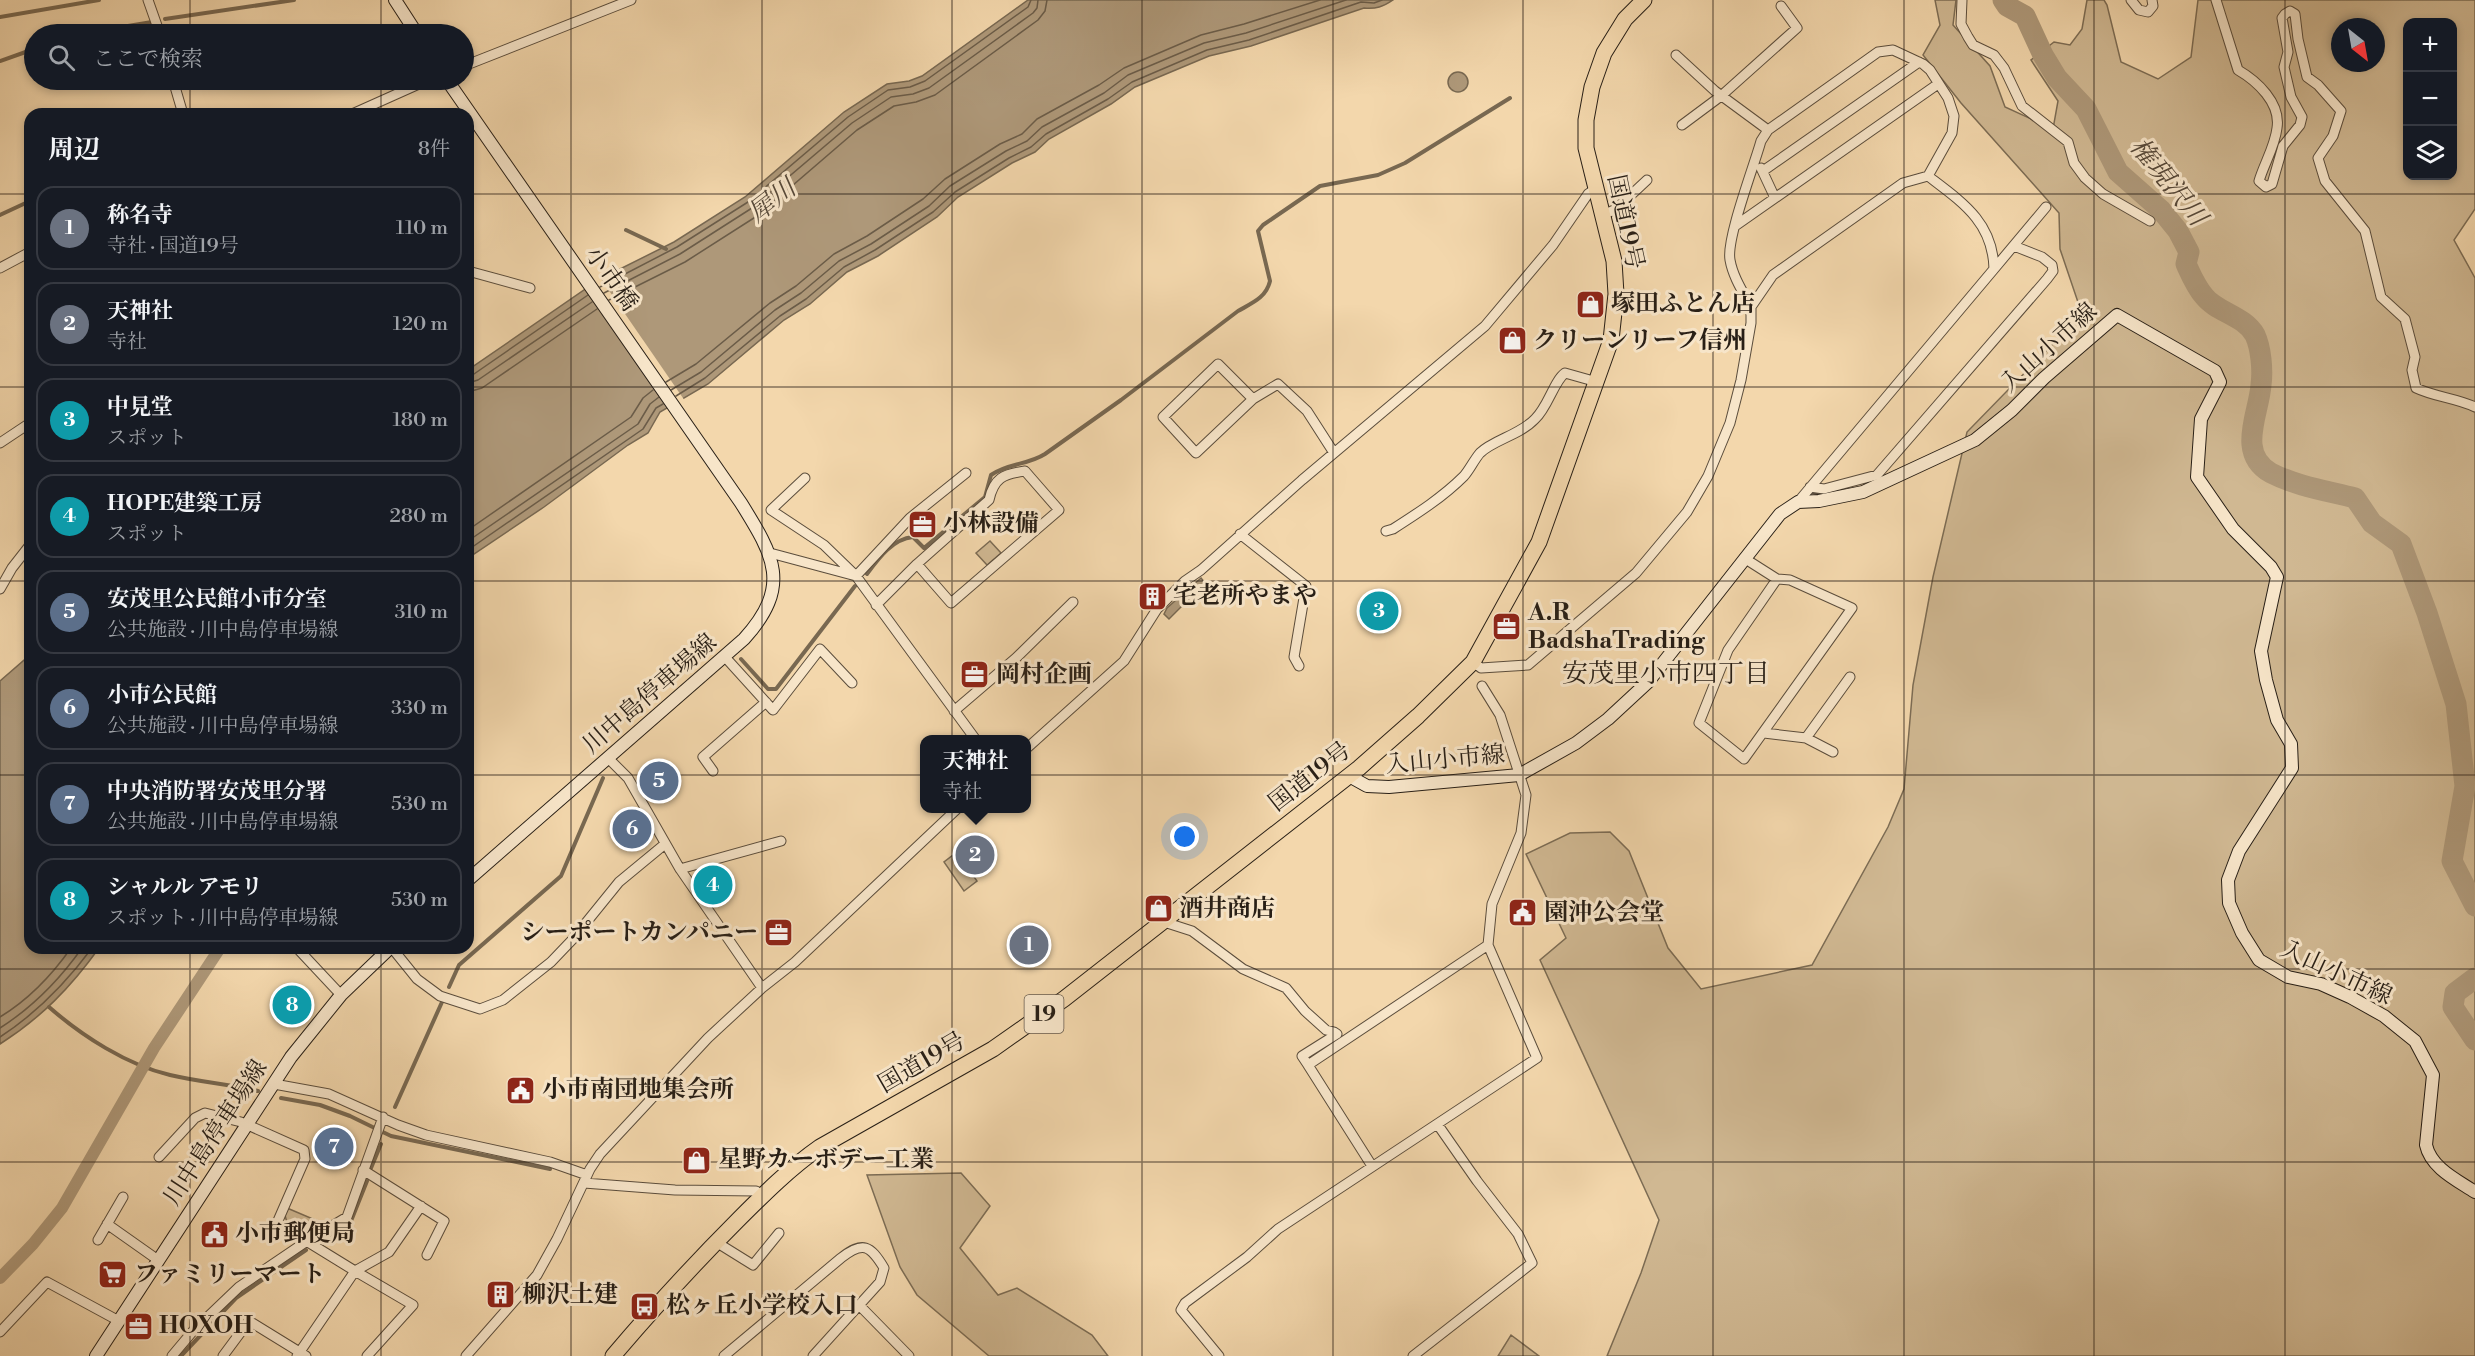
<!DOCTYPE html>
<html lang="ja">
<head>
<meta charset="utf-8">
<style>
	body { margin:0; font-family:"Libre Bodoni","Noto Serif JP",serif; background:#242831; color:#f1f3f6 }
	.controls { position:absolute; right:18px; top:18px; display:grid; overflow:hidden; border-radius:12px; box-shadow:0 3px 9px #0003 }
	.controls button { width:54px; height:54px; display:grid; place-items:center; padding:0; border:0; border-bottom:2px solid #363941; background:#171b24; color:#f1f3f6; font:30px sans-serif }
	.compass { position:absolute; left:2331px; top:18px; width:54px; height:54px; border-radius:50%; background:#171b24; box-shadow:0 3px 9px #0003; rotate:149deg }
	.you { position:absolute; left:1185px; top:837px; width:21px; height:21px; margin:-15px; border:4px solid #fff; border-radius:50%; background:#1a73e8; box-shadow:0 0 0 9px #1a73e833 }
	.badge { display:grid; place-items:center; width:39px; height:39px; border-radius:50%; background:#1a73e8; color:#fff; font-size:20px; font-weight:700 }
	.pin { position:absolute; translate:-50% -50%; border:3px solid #fff; box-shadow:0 2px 6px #0006 }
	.popup { position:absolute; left:920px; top:735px; width:111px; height:78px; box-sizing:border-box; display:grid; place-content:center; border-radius:12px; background:#171b24; filter:drop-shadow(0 2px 4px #0005); font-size:20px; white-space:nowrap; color:#9ea1a6 }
	.popup b { font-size:22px; color:#f1f3f6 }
	.popup::after { content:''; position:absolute; left:50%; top:100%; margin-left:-12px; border:12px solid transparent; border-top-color:#171b24 }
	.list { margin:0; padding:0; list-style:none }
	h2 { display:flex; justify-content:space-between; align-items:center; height:78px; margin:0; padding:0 24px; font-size:26px }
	h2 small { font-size:20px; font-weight:400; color:#9ea1a6 }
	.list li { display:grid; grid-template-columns:39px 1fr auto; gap:18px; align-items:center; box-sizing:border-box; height:84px; margin:0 12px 12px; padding:0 12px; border:2px solid #363941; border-radius:18px }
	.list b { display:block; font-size:22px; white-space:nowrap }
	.list p { margin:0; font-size:20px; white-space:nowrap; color:#9ea1a6 }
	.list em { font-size:20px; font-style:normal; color:#9ea1a6 }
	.icon { flex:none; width:33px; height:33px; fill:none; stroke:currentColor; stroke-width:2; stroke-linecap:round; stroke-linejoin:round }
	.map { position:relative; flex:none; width:2475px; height:1356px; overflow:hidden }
	.search { position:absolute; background:#171b24; box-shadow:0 3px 9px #0003; left:24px; top:24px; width:450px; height:66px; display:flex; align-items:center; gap:15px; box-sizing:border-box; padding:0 21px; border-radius:33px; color:#9ea1a6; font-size:22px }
	.panel { position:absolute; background:#171b24; box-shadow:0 3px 9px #0003; left:24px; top:108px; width:450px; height:846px; border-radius:18px }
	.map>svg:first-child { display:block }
</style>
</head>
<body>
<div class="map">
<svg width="2475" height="1356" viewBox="0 0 2475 1356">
	<rect width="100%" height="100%" fill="#f3d7ac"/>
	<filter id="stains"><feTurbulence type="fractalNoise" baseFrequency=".00333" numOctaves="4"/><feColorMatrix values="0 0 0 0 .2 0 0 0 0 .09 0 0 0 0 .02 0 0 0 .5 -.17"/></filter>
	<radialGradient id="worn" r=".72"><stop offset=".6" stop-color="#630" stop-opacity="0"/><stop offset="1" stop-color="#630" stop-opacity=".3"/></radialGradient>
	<!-- green -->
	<path fill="#d0b892" stroke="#7c6c54" stroke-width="1.5" fill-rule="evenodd" d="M1935,0H1956L1953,25L1990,66L2005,107L2053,129L2058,101L2031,60L2054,42L2070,45L2082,29L2087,0H2104L2107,5L2121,62L2158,79L2191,57L2198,0H2475V209L2454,240L2475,278V1356H1607L1641,1273L1659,1220L1540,960L1566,938L1526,854L1570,833L1610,832L1629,851L1668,948L1701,989L1812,965L1888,827L1904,789L1913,685L1933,577L1967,432L2082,314L2060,249L2059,213L1961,103L1923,55L1940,25ZM2408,22H2452V176H2408ZM2340,27H2376V63H2340Z
		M990,541L1001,553L987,565L976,553Z
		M957,852L977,881L964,891L944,862Z
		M961,1173L990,1206L960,1248L998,1295L1017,1288L1092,1335L1108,1356H989L917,1295L900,1267L867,1175Z
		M287,1208L320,1222L309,1234L303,1233L287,1223L285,1215Z
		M1511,1335L1539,1356H1498Z"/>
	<!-- water -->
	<path fill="#ae9879" stroke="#786851" stroke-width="1.5" d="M1028,0H1393C1383,7 1376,9 1364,8L1251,46L1209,56L1135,87L1111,104L1049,139L1035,152L1012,163L958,197L937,217L878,256L847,272L810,304L784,320L708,384L660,412L648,433L628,445L544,507L468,558V370L600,279L674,242L745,197L844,112L887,84L909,81L922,76Z
		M1448 82a10 10 0 1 1 20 0a10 10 0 1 1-20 0Z
		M1201,578L1205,583L1169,619L1164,614L1167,608Z
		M30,655V948H99C71,987 41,1018 0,1044V681Z"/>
	<!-- pier -->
	<path fill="#f3d7ac" d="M599,276L685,401L670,410L585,286Z"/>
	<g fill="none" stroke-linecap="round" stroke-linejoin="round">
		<!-- shore -->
		<path stroke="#6b5c48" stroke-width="1.5" d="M600,287L677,247L748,202L848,117L888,90L910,87L925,81L1028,7L1031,0
			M604,293L680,254L752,208L852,123L891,97L913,94L929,88L1033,13L1037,8L1038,0
			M609,300L685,262L757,216L857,130L894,106L916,102L935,95L1038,20L1045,11L1047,0
			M468,375L474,374L588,295
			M666,382L696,364L770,303L796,286L834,254L867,236L923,199L945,179L1000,144L1022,134L1037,119L1099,85L1124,68L1201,35L1244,24L1320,0
			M468,383L478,380L592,302
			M671,390L701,372L775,310L801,293L839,261L871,244L929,206L950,186L1006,151L1027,141L1042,127L1104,93L1128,75L1204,43L1246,33L1346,0
			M468,392L482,388L597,309
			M676,396L705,378L780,316L806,299L844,267L875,250L933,212L955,192L1009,158L1031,147L1046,134L1108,99L1132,82L1207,50L1249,40L1361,2L1374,3L1382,0
			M468,530L631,417L643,398L653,390
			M468,541L638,424L650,404L659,397
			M468,550L643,429L656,408L663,404
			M0,1017C28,1000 52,975 71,948
			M0,1028C33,1007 60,979 82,948
			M0,1037C37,1013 66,983 92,948"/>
		<!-- stream -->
		<path stroke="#786851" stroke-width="4" d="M0,17L99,0
			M165,19L294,0
			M80,34L152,22
			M0,61L34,49
			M0,215L30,201
			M626,230L666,249
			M867,574C878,559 892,539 913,537L924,548L985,497L991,475C1008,463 1028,465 1045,454L1121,400L1238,311C1252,303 1266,298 1270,281L1258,231L1263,225L1320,186L1378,175L1405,163L1510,98
			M741,659L768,689H776L855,586
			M449,987L459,965L561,876L603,778
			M49,1007C82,1036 127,1065 170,1075C199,1082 229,1084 258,1091
			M281,1098L320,1105L350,1116L391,1136L550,1169
			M395,1107L442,1002
			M371,1168L381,1144
			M322,1240L351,1221L367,1181
			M181,1356L236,1298L306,1250"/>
		<!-- canal -->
		<path stroke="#ae9879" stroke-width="12" d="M0,1278L33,1244L62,1208L154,1048L220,948"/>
		<!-- river -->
		<path stroke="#ae9879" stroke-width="21" d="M2003,0L2007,6L2025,16L2043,55L2057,78L2086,109L2118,172L2161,210L2178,231L2189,252L2186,264C2191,275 2196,287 2204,296C2216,312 2245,316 2255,335C2261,348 2263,370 2261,385C2259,414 2236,453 2271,473C2296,486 2328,491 2355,498L2372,523L2401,544L2427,613L2456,704L2465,786L2452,861L2475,906
			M2475,978L2455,993L2453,1007L2475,1040"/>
		<defs>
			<path id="minor" d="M148,0L160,34
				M1962,0L1961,24L1968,37L1973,45L1994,55L2004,68L2022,106L2068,142L2074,163L2085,178L2103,194L2150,221
				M2131,0L2139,10L2148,12L2153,6L2152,0
				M2216,0L2238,70C2257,81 2281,103 2277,128C2275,146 2264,164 2259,181L2266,187L2272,184L2283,146L2300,125L2302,117L2291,97L2284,67L2288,52L2282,18L2285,14L2290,11L2295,14L2298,39L2307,77L2318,85L2341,111L2333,136L2318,158L2325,181L2365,231L2381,297L2405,319L2415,357L2412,370L2416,388C2435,397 2456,398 2475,407
				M1676,55L1715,91L1768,130
				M464,66L631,0
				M173,80L183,114
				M352,114L428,80
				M1682,125L1721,96L1797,28L1781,6
				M1761,168L1775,198
				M1763,171L1919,62
				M1603,215L1616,209L1647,180
				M1735,226L1938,84
				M0,268L30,252
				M1994,269L2046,207
				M468,271L530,288
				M1751,307C1743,292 1733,277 1730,260C1726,239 1754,166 1761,141L1768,130L1878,52L1893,50L1923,64L1930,70L1948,98L1954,116L1952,133L1928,176
				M1253,399L1218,364L1163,417L1196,453L1253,399L1278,384L1307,411L1334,453
				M0,443L30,423
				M805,478L771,510L824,545L856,576L910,518L966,473
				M1810,487L1824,489L1877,475L2047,279L2053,271L2052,265L2042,257L2014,246
				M1386,531L1393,529C1418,513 1443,497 1464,476C1470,469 1474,460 1480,453C1493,440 1520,435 1535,419C1548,407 1554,381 1565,373L1597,382
				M1240,534L1306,586L1294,657L1299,666
				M770,553L856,576L976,740
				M1744,558L1777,579L1790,580L1852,608L1744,759L1699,723L1728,650L1777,579
				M0,589L12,568L30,545
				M876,605L917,564L989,500C994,478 1003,474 1025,471L1059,510L951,603L917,564
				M725,657L773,710L820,649L852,683
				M1473,662L1481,668L1528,665L1636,573L1687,512L1708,476L1730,423L1741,380L1751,323V307L1773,275L1903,183L1928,176C1962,202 1993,222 1994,269L1798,502
				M954,711L1016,658L1073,602
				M1764,733L1806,738L1850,677
				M1806,738L1833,752
				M1026,749L1124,661L1157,609L1185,581L1201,570L1302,480L1485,326L1553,245L1588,194L1595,189
				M608,758L628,778L680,869L762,988
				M713,771L703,757L766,702
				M680,869L781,841
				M1164,922L1192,931L1243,969L1286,988L1305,1011L1326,1030L1334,1032L1337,1034L1302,1056L1308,1065
				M297,948L341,995
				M392,948L417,979L440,996L480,1009L503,1000L551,962L572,940L619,882L665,844
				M274,1084L329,1094L398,1125L426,1135L550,1162L587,1175
				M159,1157L195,1118L205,1113L241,1122L304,1150L305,1159L277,1223L355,1271L297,1356
				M1372,1166L1308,1065L1488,945
				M363,1170L444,1221L427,1255
				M584,1183L675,1190L756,1191L763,1195
				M107,1224L158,1260
				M98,1240L123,1197
				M716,1242L753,1265L779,1233
				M355,1271L413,1305L367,1356
				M355,1271L389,1252L421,1206
				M860,1306L909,1356
				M0,1332L47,1282L119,1321
				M172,1356L193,1331L239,1287L307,1241L347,1217L383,1117
				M223,1356L249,1321L306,1356
				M466,1356L537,1275L557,1239L590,1169L600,1154L708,1038L762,988L795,962L958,808
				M724,1356L841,1258C863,1241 870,1245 884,1268L880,1282L813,1356
				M1219,1356L1181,1310L1185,1303L1247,1257L1278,1229L1537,1058L1488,945L1492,904L1521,833L1526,795L1500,715L1482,686
				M1413,1356L1532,1263L1518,1234L1477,1181L1438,1125"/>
			<path id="secondary" d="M395,0L417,34
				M447,80L741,503C774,556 792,586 744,639L468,880
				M1349,776L1367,786L1389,787L1519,775L1576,743L1608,719L1648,682L1780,514L1798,502L1819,501L1863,492L1975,440L2012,410L2044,378L2117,315L2215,371L2220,382L2201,419L2197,477L2233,529L2271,567L2277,577L2261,651L2266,680L2277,720L2291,744L2292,768L2239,851L2228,880L2229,903L2242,933L2259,960L2288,977L2321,984L2350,997L2384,1016L2415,1041L2433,1075L2426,1145C2431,1168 2457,1180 2475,1192
				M96,1356L291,1057L341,995L390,948"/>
			<path id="trunk" d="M613,1356C653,1309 694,1264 738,1220C764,1194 790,1168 820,1147L993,1049L1064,999L1359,768L1418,716L1473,662L1539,542L1611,340L1616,294L1614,261L1586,148V120L1592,87L1604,53L1625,19L1644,0"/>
		</defs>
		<!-- minor casing -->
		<use href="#minor" stroke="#5b4d3c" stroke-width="11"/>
		<!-- secondary casing -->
		<use href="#secondary" stroke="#281f16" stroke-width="14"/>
		<!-- trunk casing -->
		<use href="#trunk" stroke="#281f16" stroke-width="17"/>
		<!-- minor -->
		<use href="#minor" stroke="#f7e5c9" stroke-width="9"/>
		<!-- secondary -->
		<use href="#secondary" stroke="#f7e5c9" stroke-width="12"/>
		<!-- trunk -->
		<use href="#trunk" stroke="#f3d7ac" stroke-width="15"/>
	</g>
	<!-- grid -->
	<path fill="none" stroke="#281f16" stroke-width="1.5" stroke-opacity="0.55" d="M190,0V34M381,0V34M571,0V1356M762,0V1356M952,0V1356M1142,0V1356M1333,0V1356M1523,0V1356M1713,0V1356M1904,0V1356M2094,0V1356M2285,0V1356M190,80V114M381,80V114M0,194H30M468,194H2475M0,387H30M468,387H2475M0,581H30M468,581H2475M0,775H30M468,775H2475M190,948V1356M381,948V1356M0,969H2475M0,1162H2475"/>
	<!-- icons -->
	<defs>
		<symbol id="shop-square" viewBox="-11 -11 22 22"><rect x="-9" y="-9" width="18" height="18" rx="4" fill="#8f2418" stroke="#f7e5c9"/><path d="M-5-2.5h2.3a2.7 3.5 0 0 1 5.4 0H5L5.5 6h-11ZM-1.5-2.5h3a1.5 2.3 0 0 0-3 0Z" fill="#fff"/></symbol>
		<symbol id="office-square" viewBox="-11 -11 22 22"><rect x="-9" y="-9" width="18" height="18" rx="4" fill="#8f2418" stroke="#f7e5c9"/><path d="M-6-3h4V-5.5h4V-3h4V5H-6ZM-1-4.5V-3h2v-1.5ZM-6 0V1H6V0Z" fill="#fff"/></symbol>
		<symbol id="building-square" viewBox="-11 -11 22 22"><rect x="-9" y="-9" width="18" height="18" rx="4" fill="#8f2418" stroke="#f7e5c9"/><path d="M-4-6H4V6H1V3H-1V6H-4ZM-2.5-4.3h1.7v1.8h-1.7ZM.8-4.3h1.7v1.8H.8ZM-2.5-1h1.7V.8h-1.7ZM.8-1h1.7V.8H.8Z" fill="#fff"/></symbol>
		<symbol id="civic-square" viewBox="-11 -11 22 22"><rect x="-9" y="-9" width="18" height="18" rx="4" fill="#8f2418" stroke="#f7e5c9"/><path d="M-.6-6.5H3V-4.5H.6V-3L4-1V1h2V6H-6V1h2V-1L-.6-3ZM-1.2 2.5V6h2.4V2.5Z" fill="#fff"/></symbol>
		<symbol id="supermarket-square" viewBox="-11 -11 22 22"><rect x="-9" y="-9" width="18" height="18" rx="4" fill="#8f2418" stroke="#f7e5c9"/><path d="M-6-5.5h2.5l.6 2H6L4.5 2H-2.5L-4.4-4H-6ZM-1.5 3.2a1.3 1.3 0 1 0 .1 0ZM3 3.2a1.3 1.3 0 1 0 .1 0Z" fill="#fff"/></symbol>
		<symbol id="bus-square" viewBox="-11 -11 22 22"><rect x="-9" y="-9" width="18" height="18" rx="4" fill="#8f2418" stroke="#f7e5c9"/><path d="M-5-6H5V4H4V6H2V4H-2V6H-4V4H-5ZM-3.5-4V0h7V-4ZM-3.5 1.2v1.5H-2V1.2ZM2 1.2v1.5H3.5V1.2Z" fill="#fff"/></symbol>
	</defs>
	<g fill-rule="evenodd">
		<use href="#shop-square" x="1574" y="288" width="33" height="33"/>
		<use href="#shop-square" x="1496" y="324" width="33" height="33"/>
		<use href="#office-square" x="906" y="508" width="33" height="33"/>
		<use href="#building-square" x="1136" y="580" width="33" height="33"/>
		<use href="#office-square" x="1490" y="610" width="33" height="33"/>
		<use href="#office-square" x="958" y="658" width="33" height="33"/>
		<use href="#shop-square" x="1142" y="892" width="33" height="33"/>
		<use href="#civic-square" x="1506" y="896" width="33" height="33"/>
		<use href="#office-square" x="762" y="916" width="33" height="33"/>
		<use href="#civic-square" x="504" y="1074" width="33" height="33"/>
		<use href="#shop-square" x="680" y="1144" width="33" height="33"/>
		<use href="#civic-square" x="198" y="1218" width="33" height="33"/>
		<use href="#supermarket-square" x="96" y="1258" width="33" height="33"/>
		<use href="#building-square" x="484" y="1278" width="33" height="33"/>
		<use href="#bus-square" x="628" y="1290" width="33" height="33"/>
		<use href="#office-square" x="122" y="1310" width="33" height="33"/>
	</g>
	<g text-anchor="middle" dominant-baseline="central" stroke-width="6" stroke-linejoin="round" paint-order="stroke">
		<!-- shield labels -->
		<rect fill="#f7e5c9" stroke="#665a4c" stroke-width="1.5" x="1024.5" y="995" width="39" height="38" rx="4.5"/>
		<g font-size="22" font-weight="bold" fill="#281f16">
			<text x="1044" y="1014">19</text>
		</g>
		<!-- street labels -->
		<g font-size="24" fill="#281f16" stroke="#f7e5c9">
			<text transform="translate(1625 222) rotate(78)">国道19号</text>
			<text transform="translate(611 279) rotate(55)">小市橋</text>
			<text transform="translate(2049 348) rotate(-42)">入山小市線</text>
			<text transform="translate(650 694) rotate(-41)">川中島停車場線</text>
			<text transform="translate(1445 760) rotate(-5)">入山小市線</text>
			<text transform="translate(1310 777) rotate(-38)">国道19号</text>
			<text transform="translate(2336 973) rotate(25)">入山小市線</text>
			<text transform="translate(922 1063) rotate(-30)">国道19号</text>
			<text transform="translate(216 1133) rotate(-57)">川中島停車場線</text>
		</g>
		<!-- poi labels -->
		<g font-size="24" font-weight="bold" fill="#281f16" stroke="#f7e5c9" text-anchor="start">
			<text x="1611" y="304">塚田ふとん店</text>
			<text x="1533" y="341">クリーンリーフ信州</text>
			<text x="943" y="524">小林設備</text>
			<text x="1173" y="596">宅老所やまや</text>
			<text x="1528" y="613">A.R<tspan x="1528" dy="28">BadshaTrading</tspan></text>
			<text x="996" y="675">岡村企画</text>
			<text x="1179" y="909">酒井商店</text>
			<text x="1544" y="913">園沖公会堂</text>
			<text x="758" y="933" text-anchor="end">シーポートカンパニー</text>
			<text x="542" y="1090">小市南団地集会所</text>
			<text x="718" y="1160">星野カーボデー工業</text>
			<text x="235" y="1234">小市郵便局</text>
			<text x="134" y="1275">ファミリーマート</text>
			<text x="522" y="1295">柳沢土建</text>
			<text x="666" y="1306">松ヶ丘小学校入口</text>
			<text x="159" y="1326">HOXOH</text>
		</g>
		<!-- water labels -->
		<g font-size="26" font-style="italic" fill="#574939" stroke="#f7e5c9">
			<text transform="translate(2168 182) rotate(51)">権現沢川</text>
			<text transform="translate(772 201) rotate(-38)">犀川</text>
		</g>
		<!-- neighbourhood labels -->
		<g font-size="26" fill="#281f16" stroke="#f7e5c9">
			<text x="1666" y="674">安茂里小市四丁目</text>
		</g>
	</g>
	<rect width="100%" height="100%" filter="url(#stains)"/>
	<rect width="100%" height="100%" fill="url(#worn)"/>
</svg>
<div class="controls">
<button>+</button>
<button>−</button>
<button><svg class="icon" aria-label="layers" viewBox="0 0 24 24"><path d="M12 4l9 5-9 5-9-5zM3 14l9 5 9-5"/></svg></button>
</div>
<svg class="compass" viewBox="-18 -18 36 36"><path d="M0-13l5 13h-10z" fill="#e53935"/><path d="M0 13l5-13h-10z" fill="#9ea1a6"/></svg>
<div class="you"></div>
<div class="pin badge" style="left:1029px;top:945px;background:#6b7280">1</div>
<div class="pin badge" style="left:975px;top:855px;background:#6b7280">2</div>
<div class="popup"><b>天神社</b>寺社</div>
<div class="pin badge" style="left:1379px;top:611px;background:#0f9aa8">3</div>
<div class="pin badge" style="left:713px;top:885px;background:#0f9aa8">4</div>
<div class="pin badge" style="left:659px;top:781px;background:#5c6f8a">5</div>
<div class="pin badge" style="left:632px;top:829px;background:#5c6f8a">6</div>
<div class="pin badge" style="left:334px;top:1147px;background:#5c6f8a">7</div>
<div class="pin badge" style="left:292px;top:1005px;background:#0f9aa8">8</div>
<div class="search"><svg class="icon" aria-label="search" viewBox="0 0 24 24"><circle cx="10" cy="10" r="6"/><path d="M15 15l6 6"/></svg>ここで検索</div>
<section class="panel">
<h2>周辺<small>8件</small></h2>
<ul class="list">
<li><span class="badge" style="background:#6b7280">1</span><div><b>称名寺</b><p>寺社 · 国道19号</p></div><em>110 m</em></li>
<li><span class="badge" style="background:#6b7280">2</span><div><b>天神社</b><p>寺社</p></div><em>120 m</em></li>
<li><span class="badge" style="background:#0f9aa8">3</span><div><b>中見堂</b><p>スポット</p></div><em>180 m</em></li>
<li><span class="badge" style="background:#0f9aa8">4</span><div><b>HOPE建築工房</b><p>スポット</p></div><em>280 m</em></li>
<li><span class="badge" style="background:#5c6f8a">5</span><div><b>安茂里公民館小市分室</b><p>公共施設 · 川中島停車場線</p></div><em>310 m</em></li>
<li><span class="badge" style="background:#5c6f8a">6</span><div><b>小市公民館</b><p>公共施設 · 川中島停車場線</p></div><em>330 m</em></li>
<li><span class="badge" style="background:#5c6f8a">7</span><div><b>中央消防署安茂里分署</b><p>公共施設 · 川中島停車場線</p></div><em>530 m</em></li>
<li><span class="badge" style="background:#0f9aa8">8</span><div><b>シャルル アモリ</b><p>スポット · 川中島停車場線</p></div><em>530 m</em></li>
</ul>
</section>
</div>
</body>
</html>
